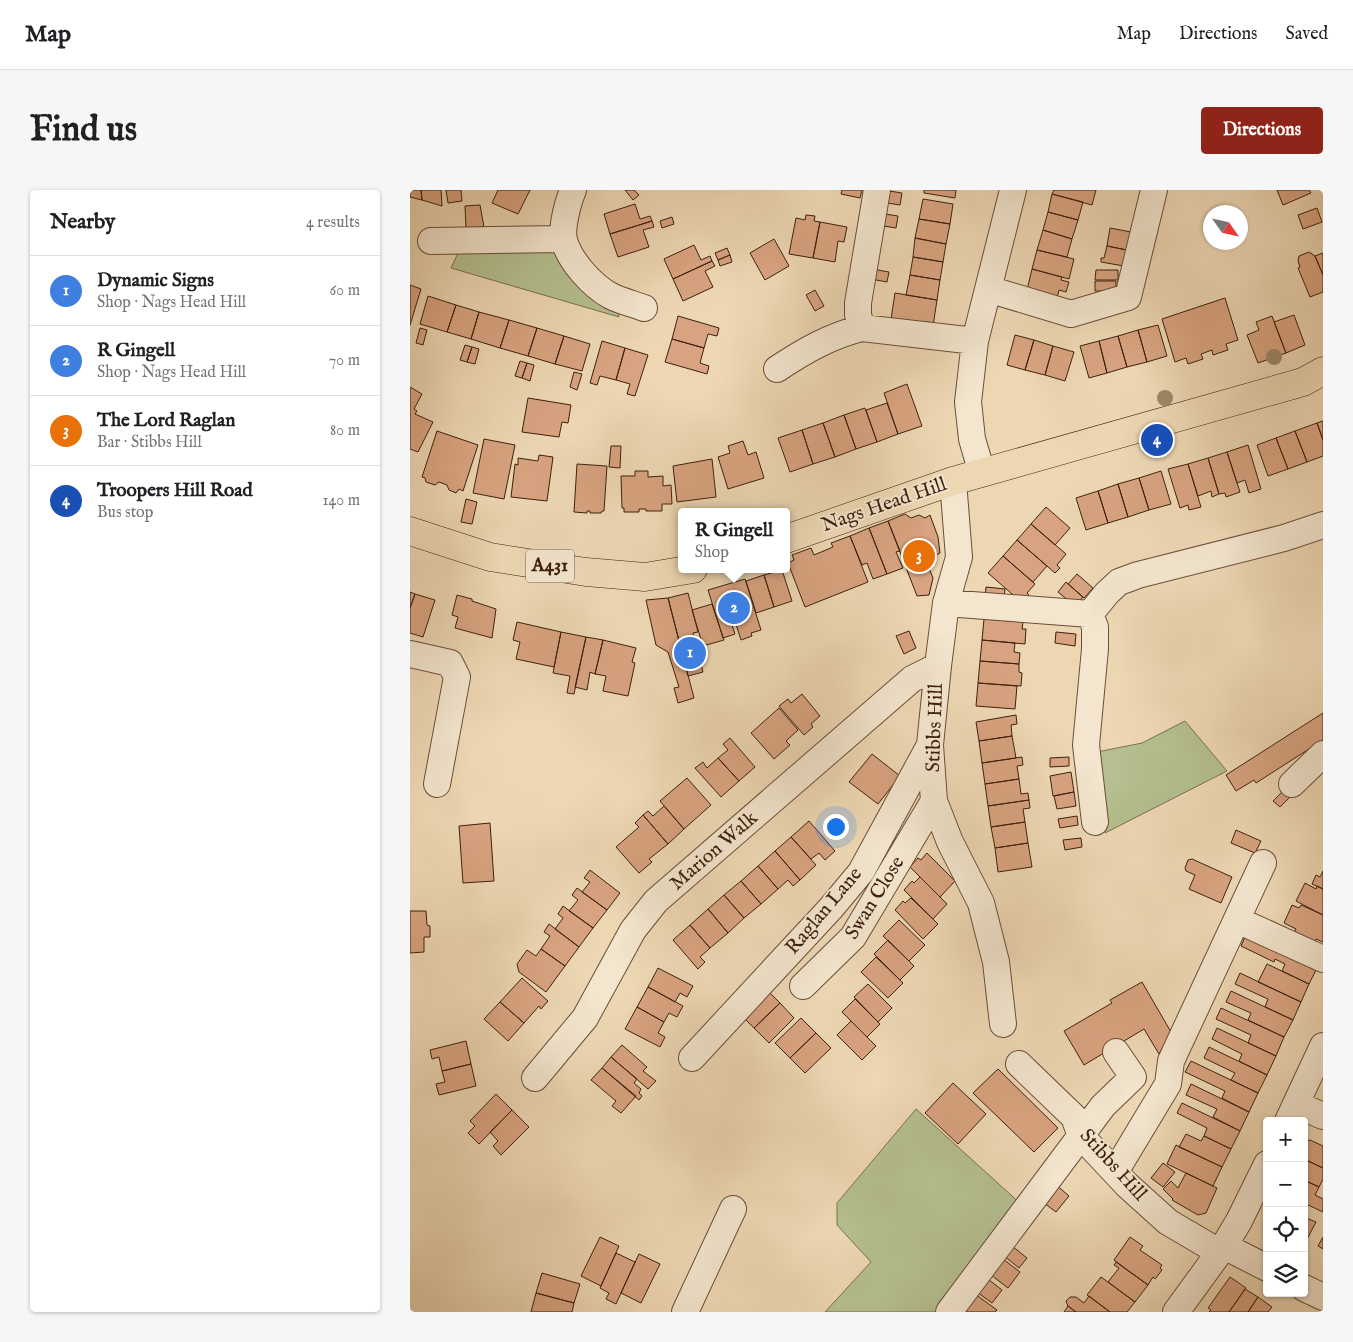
<!DOCTYPE html>
<html lang="en">
<head>
<meta charset="utf-8">
<style>
	body { margin:0; font-family:"IM FELL English",serif; background:#f6f6f6; color:#202124 }
	.controls { position:absolute; right:15px; bottom:15px; display:grid; overflow:hidden; border-radius:5px; box-shadow:0 1px 4px #0004 }
	.controls button { width:45px; height:45px; display:grid; place-items:center; padding:0; border:0; border-bottom:1px solid #e0e0e0; background:#fff; color:#202124; font:25px sans-serif }
	.compass { position:absolute; left:793px; top:15px; width:45px; height:45px; border-radius:50%; background:#fff; box-shadow:0 1px 4px #0004; rotate:124deg }
	.you { position:absolute; left:425px; top:636px; width:18px; height:18px; margin:-12px; border:4px solid #fff; border-radius:50%; background:#1a73e8; box-shadow:0 0 0 8px #1a73e833 }
	.badge { display:grid; place-items:center; width:32px; height:32px; border-radius:50%; background:#8f2418; color:#fff; font-size:16px; font-weight:700 }
	.pin { position:absolute; translate:-50% -50%; border:2px solid #fff; box-shadow:0 1px 5px #0006 }
	.popup { position:absolute; left:268px; top:318px; width:112px; height:65px; box-sizing:border-box; display:grid; place-content:center; border-radius:5px; background:#fff; filter:drop-shadow(0 1px 4px #0005); font-size:16px; white-space:nowrap; color:#757577 }
	.popup b { font-size:19px; color:#202124 }
	.popup::after { content:''; position:absolute; left:50%; top:100%; margin-left:-10px; border:10px solid transparent; border-top-color:#fff }
	.list { margin:0; padding:0; list-style:none }
	h2 { display:flex; justify-content:space-between; align-items:center; height:65px; margin:0; padding:0 20px; font-size:21px }
	h2 small { font-size:16px; font-weight:400; color:#757577 }
	.list li { display:grid; grid-template-columns:32px 1fr auto; gap:15px; align-items:center; box-sizing:border-box; height:70px; padding:0 20px; border-top:1px solid #e0e0e0 }
	.list b { display:block; font-size:19px; white-space:nowrap }
	.list p { margin:0; font-size:16px; white-space:nowrap; color:#757577 }
	.list em { font-size:16px; font-style:normal; color:#757577 }
	.icon { flex:none; width:28px; height:28px; fill:none; stroke:currentColor; stroke-width:2; stroke-linecap:round; stroke-linejoin:round }
	.map { position:relative; flex:none; width:913px; height:1122px; overflow:hidden; border-radius:5px }
	header { display:flex; align-items:center; gap:30px; box-sizing:border-box; height:70px; padding:0 25px; background:#fff; border-bottom:1px solid #e0e0e0 }
	header strong { font-size:24px }
	nav { display:flex; gap:28px; margin-inline-start:auto; font-size:18px }
	.intro { display:flex; align-items:center; justify-content:space-between; box-sizing:border-box; height:120px; padding:0 30px }
	h1 { margin:0; font-size:35px }
	.button { padding:12px 22px; border-radius:5px; background:#8f2418; color:#fff; font-size:18px; font-weight:700 }
	main { display:flex; gap:30px; padding:0 30px }
	aside { flex:1; background:#fff; border-radius:5px; box-shadow:0 1px 4px #0004 }
	.map>svg:first-child { display:block }
</style>
</head>
<body>
<header>
<strong>Map</strong>
<nav><a>Map</a><a>Directions</a><a>Saved</a></nav>
</header>
<div class="intro"><h1>Find us</h1><a class="button">Directions</a></div>
<main>
<aside>
<h2>Nearby<small>4 results</small></h2>
<ul class="list">
<li><span class="badge" style="background:#3f7fe0">1</span><div><b>Dynamic Signs</b><p>Shop · Nags Head Hill</p></div><em>60 m</em></li>
<li><span class="badge" style="background:#3f7fe0">2</span><div><b>R Gingell</b><p>Shop · Nags Head Hill</p></div><em>70 m</em></li>
<li><span class="badge" style="background:#e8710a">3</span><div><b>The Lord Raglan</b><p>Bar · Stibbs Hill</p></div><em>80 m</em></li>
<li><span class="badge" style="background:#1a4fb4">4</span><div><b>Troopers Hill Road</b><p>Bus stop</p></div><em>140 m</em></li>
</ul>
</aside>
<div class="map">
<svg width="913" height="1122" viewBox="0 0 913 1122">
	<rect width="100%" height="100%" fill="#edd7b3"/>
	<filter id="stains"><feTurbulence type="fractalNoise" baseFrequency=".004" numOctaves="4"/><feColorMatrix values="0 0 0 0 .2 0 0 0 0 .09 0 0 0 0 .02 0 0 0 .5 -.17"/></filter>
	<radialGradient id="worn" r=".72"><stop offset=".6" stop-color="#630" stop-opacity="0"/><stop offset="1" stop-color="#630" stop-opacity=".3"/></radialGradient>
	<!-- green -->
	<path fill="#b5bf8f" stroke="#7a704e" d="M143,59C164,94 172,104 208,123L209,127L41,78L49,61Z
		M775,531L817,581L695,643L687,562L732,553Z
		M506,919L612,1015L532,1122H415L461,1072L427,1035V1013Z"/>
	<!-- building -->
	<path fill="#d8a380" stroke="#3e200e" d="M0,0H11L12,10L0,7Z
		M11,0H31L32,16L12,10Z
		M36,0H51L52,11L38,13Z
		M88,0H120L108,24L82,13Z
		M215,0H224L229,5L223,10Z
		M432,0H452L450,8L431,4Z
		M473,0L492,3L490,15L471,12Z
		M514,0H546L545,8L514,3Z
		M644,0H686L682,15L642,4Z
		M867,0H899L901,3L873,15Z
		M642,4L673,12L668,30L638,22Z
		M513,9L543,14L540,34L509,29Z
		M225,14L230,29L240,26L242,31L200,44L194,24Z
		M70,15L74,37L56,38L55,16Z
		M907,18L912,32L893,39L888,25Z
		M638,22L668,30L662,49L633,40Z
		M469,23L488,26L486,38L467,35Z
		M396,25L405,26L404,31L410,32L403,68L379,64L386,28L395,30Z
		M262,27L264,34L252,38L250,31Z
		M509,29L540,34L536,54L505,48Z
		M242,31L244,37L233,40L239,57L208,67L200,44Z
		M410,32L437,37L434,52L428,51L425,72L403,68Z
		M700,38L721,42L717,60L697,56Z
		M633,40L662,49L657,67L627,60Z
		M505,48L536,54L533,72L503,67Z
		M364,49L379,76L355,90L340,63Z
		M284,55L291,70L300,66L302,71L263,89L254,69Z
		M697,56L717,60L714,76L691,72V68H694Z
		M317,58L320,65L308,70L305,63Z
		M627,60L664,69L659,89L622,79Z
		M899,62L905,66L913,85V102L900,107L888,78L890,77L888,71L889,66Z
		M913,63V85L905,66Z
		M320,65L322,72L310,76L308,70Z
		M503,67L533,72L530,90L500,85Z
		M302,71L305,76L295,81L303,97L273,111L263,89Z
		M462,79L479,82L477,92L461,89Z
		M622,79L652,87L651,90L659,92L656,102L649,100L647,108L617,100Z
		M686,80H708V90H685Z
		M500,85L530,90L527,110L496,105Z
		M685,91H706V101H685Z
		M0,95L11,99L0,135Z
		M405,100L414,116L405,121L396,105Z
		M485,103L527,110L523,136L481,129Z
		M18,106L46,115L37,142L10,134Z
		M815,108L828,150L816,154L818,160L803,165L802,160L791,164L793,169L778,174L776,168L765,172L752,129Z
		M46,115L69,122L61,149L37,142Z
		M69,122L99,130L90,158L61,149Z
		M884,125L895,155L876,163L864,132Z
		M268,126L309,138L307,146L298,144L294,158L262,149Z
		M862,126L876,163L848,173L837,145L849,140L846,132Z
		M99,130L127,138L118,166L90,158Z
		M748,135L757,166L737,172L728,140Z
		M10,138L17,140L13,155L6,153Z
		M127,138L154,146L145,174L118,166Z
		M728,140L737,172L717,177L708,146Z
		M605,145L624,150L615,180L597,175Z
		M154,146L180,154L172,181L145,174Z
		M708,146L717,177L697,183L689,151Z
		M262,149L294,158L290,173L299,176L297,184L255,172Z
		M624,150L643,156L635,185L615,180Z
		M192,151L215,158L206,190L190,186L187,195L180,193Z
		M689,151L697,183L679,188L670,156Z
		M55,155L62,157L57,172L50,170Z
		M643,156L664,162L655,191L635,185Z
		M62,157L69,159L65,174L57,172Z
		M215,158L238,165L225,206L217,204L220,194L206,190Z
		M110,171L117,173L112,188L105,186Z
		M117,173L124,175L120,191L112,188Z
		M164,182L172,184L167,200L160,197Z
		M497,194L512,236L488,244L474,203Z
		M0,197L12,204L4,219L7,221L5,224L23,232L8,262L0,259Z
		M118,208L161,215L158,233L152,232L149,247L112,242Z
		M477,213L488,244L467,252L456,220Z
		M455,218L467,252L446,259L434,225Z
		M434,225L446,259L425,267L413,233Z
		M913,231V250L907,233Z
		M413,233L425,267L403,274L392,240Z
		M907,233L913,250V266L897,272L885,241Z
		M392,240L403,274L380,282L368,248Z
		M27,241L68,255L53,301L49,299L46,303L39,300L37,295L29,292L25,295L16,292L15,288L12,287Z
		M885,241L897,272L878,279L866,248Z
		M866,248L878,279L858,286L847,255Z
		M74,249L105,255L94,309L63,303Z
		M333,251L338,265L346,262L354,288L318,299L308,267L320,263L318,256Z
		M838,255L851,299L839,303L835,290L827,293L817,262Z
		M201,256H211L210,278L199,277Z
		M817,262L830,302L816,307L815,303L809,304L798,268Z
		M129,265L143,267L137,311L101,307L105,274L108,275V268L128,271Z
		M798,268L809,304L802,307L801,301L788,306L778,274Z
		M302,269L306,307L267,312L263,276Z
		M167,274L197,276L194,321H192L191,323H180V321H177V323L164,322Z
		M778,274L791,317L779,320L778,315L770,318L758,279Z
		M225,281H238V287L253,286V296L261,295L262,314H252V321H236V319H229V322H214V318H212L211,286H225Z
		M751,281L761,314L739,320L729,288Z
		M729,288L739,320L718,327L708,294Z
		M708,294L718,327L698,333L688,301Z
		M688,301L698,333L676,340L666,308Z
		M56,309L67,312L62,334L51,332Z
		M636,317L660,338L645,355L621,334Z
		M495,324L501,328L509,325L515,328L520,325L528,347L530,363L526,365L527,367L516,371L523,388L519,405L507,406L478,331Z
		M478,331L490,361L486,362L493,378L477,384L459,338Z
		M621,334L656,364L647,375L650,378L645,383L607,350Z
		M459,338L477,384L463,389L457,373L452,375L440,346Z
		M440,346L458,392L395,417L378,373L384,370L382,365L401,358L404,365L423,357L421,353Z
		M607,350L637,376L623,392L593,366Z
		M593,366L625,394L617,403L619,405L613,412L610,411L578,383Z
		M372,380L382,411L364,417L354,385Z
		M667,384L683,398L674,408L658,394Z
		M354,385L364,417L346,423L336,391Z
		M335,389L351,440L341,443L342,446L331,450L324,428L320,429L325,444L313,448L298,400Z
		M656,392L673,407L665,416L648,402Z
		M576,397L595,399L594,410L575,408Z
		M0,402L5,404L0,418Z
		M278,403L288,442L283,443L293,482L278,486L258,408Z
		M5,404L25,410L13,447L0,443V418Z
		M47,405L62,409V411L86,419L82,448L45,438L48,427L42,425Z
		M258,408L284,508L268,513L264,498L269,497L258,462L246,455L236,410Z
		M302,414L314,450L293,456L282,420Z
		M574,429L613,432L612,439H616L615,454L572,450Z
		M107,432L151,442L144,477L106,469L110,452L103,450Z
		M499,441L506,458L494,464L486,446Z
		M151,442L176,447L164,504L157,503L160,486L143,483Z
		M646,442L666,444L665,456L645,453Z
		M176,447L193,450L185,484L180,482L177,500L165,497Z
		M193,450L226,458L222,472L225,473L218,506L193,501L196,486L185,484Z
		M572,450L605,453L604,462L610,463L609,474L570,471Z
		M570,471L609,474V482L612,483L611,496L568,493Z
		M568,493L607,496L605,519L566,516Z
		M392,504L410,526L401,534L403,537L394,545L369,516L378,509L381,513Z
		M369,518L388,540L376,551L380,555L364,569L341,543Z
		M913,523V550L846,593L844,590L826,601L816,585Z
		M606,525L607,534L601,535L602,546L569,551L566,532Z
		M602,546L606,568L572,573L569,551Z
		M320,548L345,577L329,591L308,568L318,560L313,554Z
		M462,564L490,586L468,614L439,592Z
		M612,567L613,575L607,576L609,589L575,594L572,573Z
		M659,567V576L640,577V568Z
		M308,568L329,591L311,607L285,578L293,572L297,578Z
		M661,582L664,602L643,606L640,586Z
		M277,588L301,615L274,639L250,611Z
		M609,589L611,604L618,603L619,610L578,616L575,594Z
		M876,598L883,604L870,617L863,611Z
		M664,602L666,616L647,619L644,606Z
		M619,610L620,618L613,619L615,632L581,637L578,616Z
		M254,616L274,639L258,654L233,625L238,621L243,626Z
		M233,625L258,654L239,669L242,672L229,683L206,657L229,637L225,633Z
		M667,626L668,635L650,638L648,629Z
		M399,631L425,661L415,670L409,663L401,669L381,647Z
		M615,632L618,653L585,658L581,637Z
		M80,633L84,691L53,693L49,636Z
		M826,640L851,651L845,663L821,653Z
		M381,647L406,675L390,690L365,661Z
		M671,648L672,657L655,660L653,650Z
		M618,653L622,677L588,682L585,658Z
		M365,661L390,690L383,696L378,690L368,699L348,676Z
		M517,663L545,691L530,707L500,677L508,668L511,670Z
		M782,669L822,687L811,713L779,699L785,685L776,681L775,678L778,670Z
		M348,676L368,699L351,714L331,691Z
		M180,680L210,703L197,720L172,702L180,692L174,688Z
		M913,681V699L902,694L906,685L910,687Z
		M510,687L537,714L523,729L494,700L502,691L504,693Z
		M331,691L351,714L334,728L314,705Z
		M895,693L906,699L907,696L913,699V725L886,711Z
		M167,698L197,720L183,738L159,721L168,710L162,705Z
		M314,705L334,728L318,743L298,719Z
		M501,708L528,734L513,749L485,720L493,711L495,713Z
		M882,715L889,718L891,715L913,725V752L906,749L904,754L883,745L886,739L874,733Z
		M153,716L183,738L169,757L145,739L153,728L148,724Z
		M298,719L318,743L300,758L280,735Z
		M0,721H16L17,735L20,736V747H14V762L0,763Z
		M489,730L515,755L499,771L473,746Z
		M139,734L169,757L155,776L131,759L140,746L134,742Z
		M280,735L300,758L290,767L295,772L288,779L263,750Z
		M837,742L908,776L899,794L872,781L875,774L865,769L864,772L831,756Z
		M478,750L504,776L490,790L464,764Z
		M131,759L155,776L136,802L109,782L107,774L117,760L126,766Z
		M466,767L493,793L478,808L451,782Z
		M857,774L899,794L891,812L848,792Z
		M248,778L283,796L277,807L270,803L265,812L238,797Z
		M830,783L891,812L883,830L855,817L858,809L825,794Z
		M112,788L138,811L131,819L129,816L114,833L90,812Z
		M732,792L761,842L749,864L734,839L674,875L654,841L702,813L700,810Z
		M458,794L482,818L468,832L444,807Z
		M238,797L273,816L267,827L259,823L254,832L227,817Z
		M355,798L370,813L344,838L329,823Z
		M821,801L883,830L874,847L838,830L841,823L816,812Z
		M445,809L470,834L457,847L432,822Z
		M90,812L114,833L98,851L74,829Z
		M370,813L384,828L359,853L344,838Z
		M227,817L254,832L248,843L255,847L250,857L215,839Z
		M811,818L874,847L866,866L838,853L841,845L806,829Z
		M391,828L406,843L380,868L365,853Z
		M441,831L466,856L452,870L427,845Z
		M807,838L866,866L857,885L829,871L832,864L802,849Z
		M406,843L421,858L395,883L380,868Z
		M56,851L61,874L32,881L29,867L22,869L20,860Z
		M212,855L237,877L233,881L246,891L238,899L201,867Z
		M799,857L857,885L848,903L821,890L825,883L794,868Z
		M201,867L227,889L224,893L231,899L229,903L232,906L229,910L192,878Z
		M781,871L848,903L839,922L812,908L815,901L775,882Z
		M61,874L66,896L29,905L26,894L35,892L32,881Z
		M192,878L226,906L211,923L202,916L206,911L181,890Z
		M588,879L648,938L624,962L563,903Z
		M543,893L576,924L548,954L515,923Z
		M781,894L839,922L830,941L803,927L807,919L776,905Z
		M86,904L102,920L69,954L58,943L65,936L60,931Z
		M772,913L830,941L821,959L794,946L797,938L767,923Z
		M102,920L119,937L91,965L83,956L88,951L80,942Z
		M776,944L791,951L794,946L821,959L812,977L769,957Z
		M900,950L913,956V978L894,969V954L895,952Z
		M766,955L812,977L803,996L757,974Z
		M894,969L913,978V989L909,997L894,990Z
		M753,973L765,982L753,997L741,988Z
		M776,983L807,998L796,1023L788,1025L762,1010L763,1009L753,999L761,991L768,998Z
		M894,990L909,997L905,1005L913,1009V1022L894,1013Z
		M644,993L659,1006L646,1022L630,1010Z
		M894,1027L906,1032L894,1055Z
		M190,1047L209,1056L191,1096L171,1086Z
		M720,1047L733,1056L730,1060L752,1075L750,1078L752,1080L745,1089L743,1087L738,1095L704,1070Z
		M913,1047V1059L908,1056Z
		M602,1056L617,1068L609,1078L594,1066Z
		M206,1063L225,1072L206,1114L196,1109L199,1103L190,1098Z
		M229,1064L250,1074L231,1113L211,1103Z
		M593,1069L610,1082L598,1098L581,1085Z
		M706,1072L738,1095L725,1112L698,1092L709,1078L704,1075Z
		M132,1083L170,1094L164,1113L126,1103Z
		M574,1086L592,1100L582,1113L564,1100Z
		M691,1087L725,1112L717,1122H700L677,1105Z
		M820,1087L836,1098L819,1122H799L801,1120L798,1118Z
		M835,1099L848,1107L838,1122H819Z
		M126,1103L164,1113L162,1122H121Z
		M565,1104L587,1120L585,1122H556L554,1120Z
		M679,1106L700,1122H666L658,1116L656,1111L660,1107H666L674,1113Z
		M848,1107L862,1117L858,1122H838Z
		M658,1116L666,1122H654Z"/>
	<g fill="none" stroke-linecap="round" stroke-linejoin="round">
		<defs>
			<path id="minor" d="M163,0C158,12 151,38 154,50C159,70 182,96 201,106C211,111 223,114 234,118
				M467,0L448,113V125L452,138L565,151
				M21,51L154,49
				M578,99L661,124L718,107L744,0
				M367,179C394,161 420,146 452,138
				M572,283L562,249L558,212L565,151L603,0
				M543,291L549,367L536,413L528,476L520,555L524,611L540,652L571,713L586,772L593,834
				M536,413L680,424L697,403L709,392L728,385L874,348L913,335
				M680,424L685,437V459L676,555L685,632
				M0,464L40,473L47,487L27,594
				M882,594L913,564
				M827,730L913,769
				M393,796L443,747L524,611
				M282,868L421,718L451,682L520,555
				M609,874L664,927L671,946L717,995L758,1032L809,1062
				M125,888L175,828L223,740L246,711L502,489L528,476
				M886,914L913,926
				M878,931L913,856
				M705,982L758,894L761,871L853,673
				M814,1056L857,1078
				M894,1098L913,1107
				M275,1122L323,1019
				M539,1122L693,916L723,887L706,862
				M766,1122L814,1056L829,1031L857,974"/>
			<path id="major" d="M0,341L80,367L176,382L235,387L283,379
				M376,349L543,291L893,192L913,181"/>
		</defs>
		<!-- minor casing -->
		<use href="#minor" stroke="#6a4e37" stroke-width="28"/>
		<!-- major casing -->
		<use href="#major" stroke="#3e200e" stroke-width="29"/>
		<!-- minor -->
		<use href="#minor" stroke="#f3e5ce" stroke-width="26"/>
		<!-- major -->
		<use href="#major" stroke="#edd7b3" stroke-width="28"/>
	</g>
	<!-- trees -->
	<g fill="#9d886a">
		<circle cx="864" cy="167" r="8"/>
		<circle cx="755" cy="208" r="8"/>
	</g>
	<g text-anchor="middle" dominant-baseline="central" stroke-width="4" stroke-linejoin="round" paint-order="stroke">
		<!-- shield labels -->
		<rect fill="#f3e5ce" stroke="#745b48" stroke-width="1" x="116" y="359.5" width="48" height="33" rx="4"/>
		<g font-size="19" font-weight="bold" fill="#3e200e">
			<text x="140" y="376">A431</text>
		</g>
		<!-- street labels -->
		<g font-size="20" fill="#3e200e" stroke="#f3e5ce">
			<text transform="translate(474 315) rotate(-19)">Nags Head Hill</text>
			<text transform="translate(525 538) rotate(-88)">Stibbs Hill</text>
			<text transform="translate(304 661) rotate(-41)">Marion Walk</text>
			<text transform="translate(465 708) rotate(-58)">Swan Close</text>
			<text transform="translate(414 721) rotate(-50)">Raglan Lane</text>
			<text transform="translate(703 975) rotate(48)">Stibbs Hill</text>
		</g>
	</g>
	<rect width="100%" height="100%" filter="url(#stains)"/>
	<rect width="100%" height="100%" fill="url(#worn)"/>
</svg>
<div class="controls">
<button>+</button>
<button>−</button>
<button><svg class="icon" aria-label="locate" viewBox="0 0 24 24"><circle cx="12" cy="12" r="6"/><path d="M12 2v4M12 18v4M2 12h4M18 12h4"/></svg></button>
<button><svg class="icon" aria-label="layers" viewBox="0 0 24 24"><path d="M12 4l9 5-9 5-9-5zM3 14l9 5 9-5"/></svg></button>
</div>
<svg class="compass" viewBox="-18 -18 36 36"><path d="M0-13l5 13h-10z" fill="#e53935"/><path d="M0 13l5-13h-10z" fill="#757577"/></svg>
<div class="you"></div>
<div class="pin badge" style="left:280px;top:463px;background:#3f7fe0">1</div>
<div class="pin badge" style="left:324px;top:418px;background:#3f7fe0">2</div>
<div class="popup"><b>R Gingell</b>Shop</div>
<div class="pin badge" style="left:509px;top:366px;background:#e8710a">3</div>
<div class="pin badge" style="left:747px;top:250px;background:#1a4fb4">4</div>
</div>
</main>
</body>
</html>
